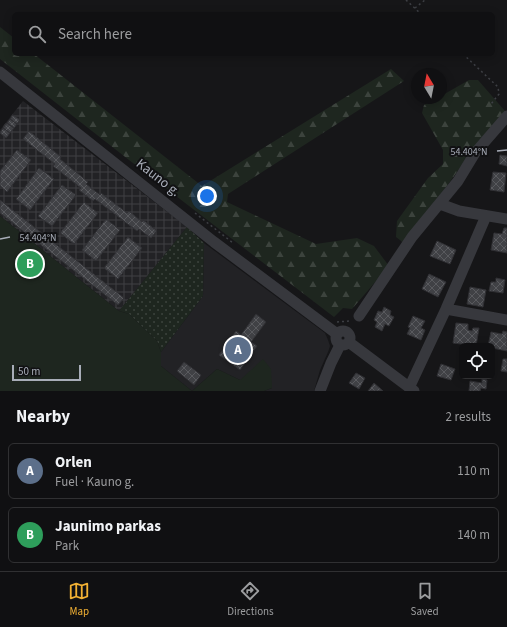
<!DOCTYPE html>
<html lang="en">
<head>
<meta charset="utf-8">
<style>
	body { margin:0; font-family:"Source Sans 3",sans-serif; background:#1e1e20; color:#f1f3f6 }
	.controls { position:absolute; right:12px; bottom:12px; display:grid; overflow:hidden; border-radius:6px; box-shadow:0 2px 10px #0003 }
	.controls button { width:36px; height:36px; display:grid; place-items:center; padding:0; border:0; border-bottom:1px solid #303032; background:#101012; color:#f1f3f6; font:20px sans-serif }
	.compass { position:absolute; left:411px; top:68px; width:36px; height:36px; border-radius:50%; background:#101012; box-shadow:0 2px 10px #0003; rotate:350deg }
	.scale { position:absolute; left:12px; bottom:10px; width:69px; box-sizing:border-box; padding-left:4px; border:2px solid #a8adb8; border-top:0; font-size:11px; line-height:14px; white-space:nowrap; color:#a8adb8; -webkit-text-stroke:3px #111113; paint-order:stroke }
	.you { position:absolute; left:207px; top:196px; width:14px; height:14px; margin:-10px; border:3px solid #fff; border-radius:50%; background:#1a73e8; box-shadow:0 0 0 6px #1a73e833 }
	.badge { display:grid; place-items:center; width:26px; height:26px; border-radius:50%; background:#f2b134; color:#fff; font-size:13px; font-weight:700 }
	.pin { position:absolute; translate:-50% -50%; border:2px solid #fff; box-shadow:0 1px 4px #0006 }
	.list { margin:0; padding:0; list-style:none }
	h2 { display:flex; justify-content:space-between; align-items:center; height:52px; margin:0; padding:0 16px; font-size:17px }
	h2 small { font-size:13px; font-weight:400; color:#9c9d9f }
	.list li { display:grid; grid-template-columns:26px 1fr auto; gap:12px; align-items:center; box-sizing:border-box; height:56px; margin:0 8px 8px; padding:0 8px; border:1px solid #303032; border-radius:6px }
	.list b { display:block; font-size:15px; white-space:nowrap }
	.list p { margin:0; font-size:13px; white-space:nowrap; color:#9c9d9f }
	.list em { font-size:13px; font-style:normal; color:#9c9d9f }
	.icon { flex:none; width:22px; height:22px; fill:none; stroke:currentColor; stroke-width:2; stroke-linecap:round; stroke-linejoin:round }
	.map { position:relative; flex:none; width:507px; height:391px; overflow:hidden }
	.search { position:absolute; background:#101012; box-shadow:0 2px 10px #0003; left:12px; right:12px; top:12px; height:44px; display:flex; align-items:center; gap:10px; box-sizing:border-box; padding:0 14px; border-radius:6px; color:#9c9d9f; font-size:15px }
	.sheet { height:180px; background:#101012 }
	nav { display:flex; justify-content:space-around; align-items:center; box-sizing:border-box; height:56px; border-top:1px solid #303032; background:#101012; font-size:11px; color:#9c9d9f }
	nav a { display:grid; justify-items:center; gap:2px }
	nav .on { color:#f2b134 }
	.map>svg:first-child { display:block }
</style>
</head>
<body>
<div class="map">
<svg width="507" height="391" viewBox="0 0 507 391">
	<defs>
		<pattern id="industrial-grid" width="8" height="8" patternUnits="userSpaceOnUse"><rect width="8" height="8" fill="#222225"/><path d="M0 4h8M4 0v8" fill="none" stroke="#3f3f43"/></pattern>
		<pattern id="grass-dots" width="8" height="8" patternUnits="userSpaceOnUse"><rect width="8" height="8" fill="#1e261f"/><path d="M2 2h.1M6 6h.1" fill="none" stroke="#3c433d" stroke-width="1.8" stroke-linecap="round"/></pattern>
		<pattern id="forest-firs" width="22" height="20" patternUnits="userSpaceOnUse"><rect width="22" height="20" fill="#1e261f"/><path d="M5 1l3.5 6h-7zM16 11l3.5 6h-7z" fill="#3c433d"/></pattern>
		<pattern id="building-cross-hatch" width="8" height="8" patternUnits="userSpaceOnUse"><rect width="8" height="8" fill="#404145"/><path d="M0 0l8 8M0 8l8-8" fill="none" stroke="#595a5e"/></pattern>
	</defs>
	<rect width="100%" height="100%" fill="#161618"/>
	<!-- built -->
	<path fill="#222225" d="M204,243L325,333L328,340L330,346L328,352L320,370L314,391H264L272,388L240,380L217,369L192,391L161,366V352L203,296Z"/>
	<!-- industrial -->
	<path fill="url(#industrial-grid)" d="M23,101L187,227L119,311L0,216V130Z"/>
	<!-- grass -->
	<path fill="url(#grass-dots)" d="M187,227L204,243L203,296L161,352L157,341L129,314L119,311Z"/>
	<!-- forest -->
	<path fill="url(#forest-firs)" d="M0,27L14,38V54H34L202,186L391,69L404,81L228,194L227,202L316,244L357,238L374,246L389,266L352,309L343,308L334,317L129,160L0,59Z
		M469,80H478L505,111L480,140L405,244L396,237L397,221L428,178L443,164V150L422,113L424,105L437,98H441V96Z"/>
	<!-- park -->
	<path fill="#1e261f" d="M0,216L119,311L129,314L157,341L161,352V366L192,391L217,369L240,380L263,359L271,369L272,388L264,391H0Z"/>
	<!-- building -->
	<path fill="url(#building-cross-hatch)" stroke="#303034" d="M13,115L20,120L17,124L10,119Z
		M10,119L17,124L14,128L7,123Z
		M7,123L14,128L10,133L3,128Z
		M3,128L10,133L6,138L0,133Z
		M29,131L61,157L60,159L88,182L86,184L100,195L101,193L127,213L129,211L142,222L143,220L157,231L151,238L139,229L137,231L95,199L93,201L79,190L81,188L53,166L55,164L23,139Z
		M17,150L31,160L7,192L0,186V171Z
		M500,155L507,156V166L499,164Z
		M39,168L54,179L30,210L16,199Z
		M493,172L506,173L504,192L490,190Z
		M62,185L76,195L52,226L38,216Z
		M0,200L124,298L118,305L0,213Z
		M84,202L98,213L74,244L60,233Z
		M106,219L120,230L96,261L82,250Z
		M504,228H507V253L491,250L494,233L502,234Z
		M128,237L142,248L118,279L104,268Z
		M437,241L456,250L450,264L430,256Z
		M429,274L446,282L438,297L422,289Z
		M496,278L505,280L503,293L489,291L491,282H496Z
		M470,287L486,290L483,307L467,304Z
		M384,307L391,311L390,315L394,317L389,326L385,324L382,331L375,327L377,322L374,320L378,311L382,312Z
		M256,314L266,322L251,342L241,335Z
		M413,316L425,321L421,328L425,330L421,340L407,334L410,328L408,327Z
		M456,323L468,324V330L472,331L473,328H479L476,346L453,343Z
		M236,331L257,346L240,370L219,355Z
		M503,331L507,332V351L492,348V346H488L491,332L502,334Z
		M503,359H507V372L501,371Z
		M184,362L201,375L194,385L177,371Z
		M441,364L455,369L451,380L437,376Z
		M356,373L365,378L359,389L349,383Z
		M482,379L487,380L486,389L481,388L480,391H469L470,381L482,383Z
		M374,383L383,391H368Z"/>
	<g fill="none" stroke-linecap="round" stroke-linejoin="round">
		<!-- path -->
		<path stroke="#3d3f44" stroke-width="1.5" stroke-dasharray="2 3" stroke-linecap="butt" d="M406,0L421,14
			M415,8L425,0
			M463,54L498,87L499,94L491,104
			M195,213L233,243
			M337,322L349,321L351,320
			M345,329L350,332L352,334"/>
		<!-- minor -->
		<path stroke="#37383d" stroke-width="11" d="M0,72L214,242L337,334
			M440,204L459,211L507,219
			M446,309L507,320
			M359,316L412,237L458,181L475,153L507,116
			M336 338a7 7 0 1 1 14 0a7 7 0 1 1-14 0Z
			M350,343L414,391
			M409,388L446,309L486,216
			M320,391L331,363L340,345"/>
	</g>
	<!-- ticks -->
	<path fill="none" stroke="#a8adb8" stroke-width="1.5" d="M497,151L507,150M0,239L10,237"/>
	<g text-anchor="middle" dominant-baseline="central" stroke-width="4" stroke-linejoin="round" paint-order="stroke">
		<!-- street labels -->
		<g font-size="14" fill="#a8adb8" stroke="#111113">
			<text transform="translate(158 178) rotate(38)">Kauno g.</text>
		</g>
	</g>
	<g font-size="10" text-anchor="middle" fill="#a8adb8" stroke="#111113" stroke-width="4" stroke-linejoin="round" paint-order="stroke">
		<text x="469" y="155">54.404°N</text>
		<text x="38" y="241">54.404°N</text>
	</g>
</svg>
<div class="controls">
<button><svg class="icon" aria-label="locate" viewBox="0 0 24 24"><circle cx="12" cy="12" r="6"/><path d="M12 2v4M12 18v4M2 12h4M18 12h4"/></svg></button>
</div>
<svg class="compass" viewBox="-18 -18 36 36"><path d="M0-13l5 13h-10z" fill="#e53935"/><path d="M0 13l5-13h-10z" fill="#9c9d9f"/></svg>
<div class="scale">50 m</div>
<div class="you"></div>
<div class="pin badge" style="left:238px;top:350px;background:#5c6f8a">A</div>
<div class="pin badge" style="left:30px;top:264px;background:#2e9e5b">B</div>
<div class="search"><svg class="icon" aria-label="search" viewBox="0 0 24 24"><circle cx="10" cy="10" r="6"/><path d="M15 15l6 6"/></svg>Search here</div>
</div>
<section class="sheet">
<h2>Nearby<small>2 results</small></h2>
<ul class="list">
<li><span class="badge" style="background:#5c6f8a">A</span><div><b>Orlen</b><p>Fuel · Kauno g.</p></div><em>110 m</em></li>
<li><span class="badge" style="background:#2e9e5b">B</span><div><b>Jaunimo parkas</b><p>Park</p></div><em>140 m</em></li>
</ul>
</section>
<nav>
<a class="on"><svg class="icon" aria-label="map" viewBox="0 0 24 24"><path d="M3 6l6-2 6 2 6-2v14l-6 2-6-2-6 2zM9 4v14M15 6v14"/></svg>Map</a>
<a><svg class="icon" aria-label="directions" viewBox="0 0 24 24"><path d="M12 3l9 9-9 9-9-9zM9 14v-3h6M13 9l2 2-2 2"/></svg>Directions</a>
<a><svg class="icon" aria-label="saved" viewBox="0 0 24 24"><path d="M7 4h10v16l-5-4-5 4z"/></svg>Saved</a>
</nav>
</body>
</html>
